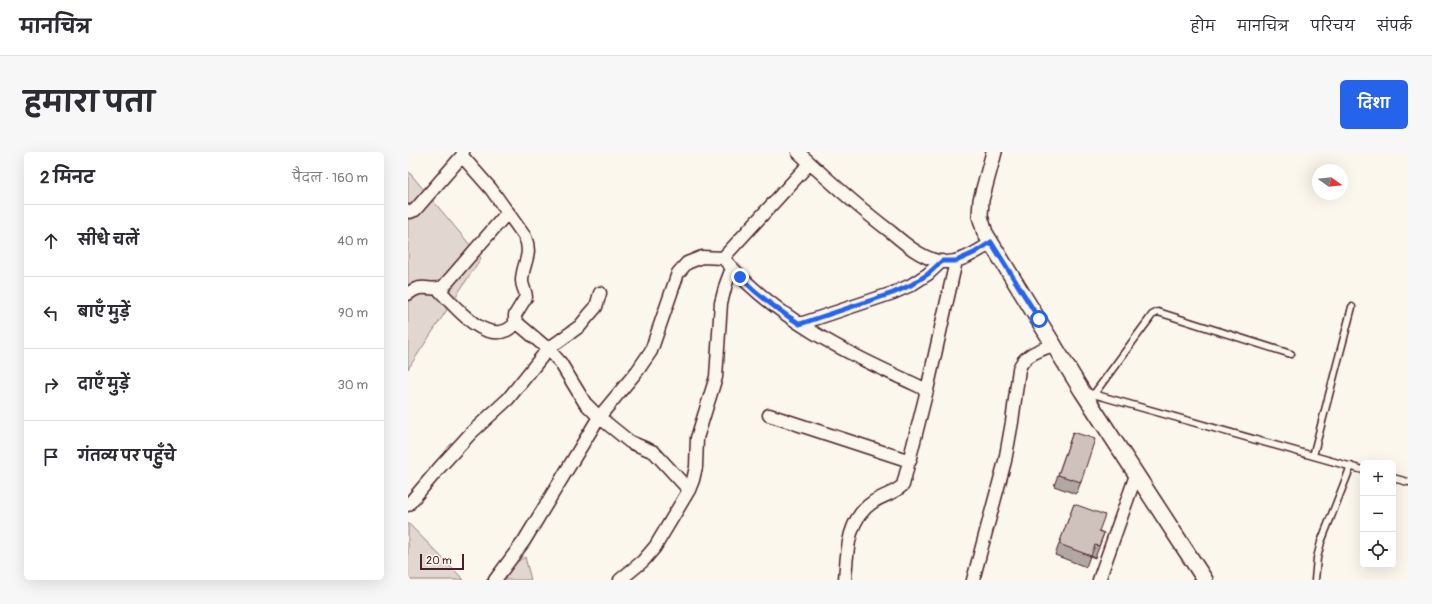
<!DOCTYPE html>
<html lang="hi">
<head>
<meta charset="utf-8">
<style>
	body { margin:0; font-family:Pangolin,"Playpen Sans Deva",sans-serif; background:#f7f7f7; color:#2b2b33 }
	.controls { position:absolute; right:12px; bottom:12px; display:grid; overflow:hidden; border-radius:6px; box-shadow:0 4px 16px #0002 }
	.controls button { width:36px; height:36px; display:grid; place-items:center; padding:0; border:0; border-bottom:1px solid #e1e1e2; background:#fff; color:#2b2b33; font:20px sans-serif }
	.compass { position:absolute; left:904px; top:12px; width:36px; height:36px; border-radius:50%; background:#fff; box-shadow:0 4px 16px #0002; rotate:104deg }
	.scale { position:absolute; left:12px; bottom:10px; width:44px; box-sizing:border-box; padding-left:4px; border:2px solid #4a1f2b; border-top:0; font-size:11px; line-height:14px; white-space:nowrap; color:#4a1f2b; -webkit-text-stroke:3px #fbf7ec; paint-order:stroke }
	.stop { position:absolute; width:12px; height:12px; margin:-9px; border:3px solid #2563eb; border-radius:50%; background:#fff }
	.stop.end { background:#2563eb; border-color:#fff; box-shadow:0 1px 4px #0008 }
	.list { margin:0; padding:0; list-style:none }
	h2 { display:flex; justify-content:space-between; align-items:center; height:52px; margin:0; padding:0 16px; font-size:17px }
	h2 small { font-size:13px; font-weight:400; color:#7c7c81 }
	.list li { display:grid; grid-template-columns:26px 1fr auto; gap:12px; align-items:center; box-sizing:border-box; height:72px; padding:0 16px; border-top:1px solid #e1e1e2 }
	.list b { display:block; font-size:15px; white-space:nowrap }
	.list em { font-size:13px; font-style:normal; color:#7c7c81 }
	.icon { flex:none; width:22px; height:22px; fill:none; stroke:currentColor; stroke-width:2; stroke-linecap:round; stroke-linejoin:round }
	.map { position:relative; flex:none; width:1000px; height:428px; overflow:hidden; border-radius:6px }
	header { display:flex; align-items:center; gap:24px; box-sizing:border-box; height:56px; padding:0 20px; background:#fff; border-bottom:1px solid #e1e1e2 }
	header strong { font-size:19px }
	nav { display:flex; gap:22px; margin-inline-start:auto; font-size:14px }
	.intro { display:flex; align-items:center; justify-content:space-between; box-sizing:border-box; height:96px; padding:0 24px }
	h1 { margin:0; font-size:28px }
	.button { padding:10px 18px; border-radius:6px; background:#2563eb; color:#fff; font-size:14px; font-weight:700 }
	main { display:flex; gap:24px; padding:0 24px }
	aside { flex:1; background:#fff; border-radius:6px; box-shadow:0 4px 16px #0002 }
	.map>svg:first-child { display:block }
</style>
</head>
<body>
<header>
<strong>मानचित्र</strong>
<nav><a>होम</a><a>मानचित्र</a><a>परिचय</a><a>संपर्क</a></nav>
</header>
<div class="intro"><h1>हमारा पता</h1><a class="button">दिशा</a></div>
<main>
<aside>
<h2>2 मिनट<small>पैदल · 160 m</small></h2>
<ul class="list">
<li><svg class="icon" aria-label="ahead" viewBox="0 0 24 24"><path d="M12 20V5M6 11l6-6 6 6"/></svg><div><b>सीधे चलें</b></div><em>40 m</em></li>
<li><svg class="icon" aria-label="left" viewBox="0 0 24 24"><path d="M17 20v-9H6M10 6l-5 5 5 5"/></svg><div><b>बाएँ मुड़ें</b></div><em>90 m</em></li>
<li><svg class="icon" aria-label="right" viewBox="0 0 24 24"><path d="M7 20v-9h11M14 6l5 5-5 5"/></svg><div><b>दाएँ मुड़ें</b></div><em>30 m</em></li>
<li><svg class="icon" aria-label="arrive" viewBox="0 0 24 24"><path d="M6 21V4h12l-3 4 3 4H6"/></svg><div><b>गंतव्य पर पहुँचे</b></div></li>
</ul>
</aside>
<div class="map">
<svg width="1000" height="428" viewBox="0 0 1000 428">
	<rect width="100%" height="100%" fill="#fbf7ec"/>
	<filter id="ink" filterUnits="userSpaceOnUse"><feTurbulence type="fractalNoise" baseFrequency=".025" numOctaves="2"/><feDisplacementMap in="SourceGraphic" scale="8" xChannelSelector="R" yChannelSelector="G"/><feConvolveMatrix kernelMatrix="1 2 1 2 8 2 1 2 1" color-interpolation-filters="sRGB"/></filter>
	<g filter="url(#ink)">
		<!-- green -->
		<path fill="#e2d7d0" stroke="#967b7e" d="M0,19L73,106L0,217Z
			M0,371L56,428H0Z
			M117,405L123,428H78Z"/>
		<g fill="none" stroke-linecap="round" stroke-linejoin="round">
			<defs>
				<path id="service" d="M678,240L955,318
					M686,242L742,166L744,163L750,160L883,202
					M905,304L944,155
					M985,326L1000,330
					M907,428L909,406L913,390L943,314"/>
				<path id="minor" d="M390,0C420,28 450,55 483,80C496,91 512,105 530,109C549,114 568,100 583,91
					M54,4L83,37L117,85C125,103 114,112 114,129C114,135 118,139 118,145L107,163V169L140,197L152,210L177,251L191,265L222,290L246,300L281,338
					M0,59L2,60L7,58L54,4L55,0
					M315,106L401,12
					M30,137C45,152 74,190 99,178C103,176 106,173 109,170
					M0,142C14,130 21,140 35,135L100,60
					M392,172L485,141L503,133L520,122L534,109
					M361,263L502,309
					M0,353L32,315L63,281L100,247L140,197L172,174L181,163L188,155L192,141
					M87,428L116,389L191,265L230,218L243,199L270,121L279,111L294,105L315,106C372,171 442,202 519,238
					M212,428L235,409L247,395L281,338L285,328L288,315L289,286L308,225L313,151L318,132L324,116
					M437,428C439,400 439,367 465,350C475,343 486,342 495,333L519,238L548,109
					M565,428L597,309L604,270L611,217C616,202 633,198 647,192
					M691,428L728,323"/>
				<path id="tertiary" d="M586,0L573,48L572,64L577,81L674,239L797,428"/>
			</defs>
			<!-- service casing -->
			<use href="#service" stroke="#4a1f2b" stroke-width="9"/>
			<!-- minor casing -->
			<use href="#minor" stroke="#4a1f2b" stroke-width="15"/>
			<!-- tertiary casing -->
			<use href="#tertiary" stroke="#4a1f2b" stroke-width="18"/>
			<!-- service -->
			<use href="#service" stroke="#fbf7ec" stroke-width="6"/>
			<!-- minor -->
			<use href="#minor" stroke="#fbf7ec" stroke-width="12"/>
			<!-- tertiary -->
			<use href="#tertiary" stroke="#fbf7ec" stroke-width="15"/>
		</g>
		<!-- wall -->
		<path fill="#b2a7a2" stroke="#4a1f2b" d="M665,280L673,330L668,342L646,334Z
			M666,352L691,379L696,381L687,406L682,404L678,415L647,403Z"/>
		<!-- building -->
		<path fill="#cfc2bc" stroke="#4a1f2b" d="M665,280L687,287L673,330L650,323Z
			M666,352L697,363L691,379L696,381L691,394L687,393L683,404L651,392Z"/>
	</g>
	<g fill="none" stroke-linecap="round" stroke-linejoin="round" filter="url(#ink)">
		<!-- route -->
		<path stroke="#2563eb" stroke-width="5" d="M332,125C350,143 371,159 392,172L485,141L503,133L520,122L534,109H548L566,101L583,90L631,167"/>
	</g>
</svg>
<div class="controls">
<button>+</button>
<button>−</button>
<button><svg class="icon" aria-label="locate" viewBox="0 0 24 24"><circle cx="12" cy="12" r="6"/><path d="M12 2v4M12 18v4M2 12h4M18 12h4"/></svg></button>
</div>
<svg class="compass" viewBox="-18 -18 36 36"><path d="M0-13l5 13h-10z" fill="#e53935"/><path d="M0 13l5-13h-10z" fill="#7c7c81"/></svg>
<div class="scale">20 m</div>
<div class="stop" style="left:631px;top:167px"></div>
<div class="stop end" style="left:332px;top:125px"></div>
</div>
</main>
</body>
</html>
